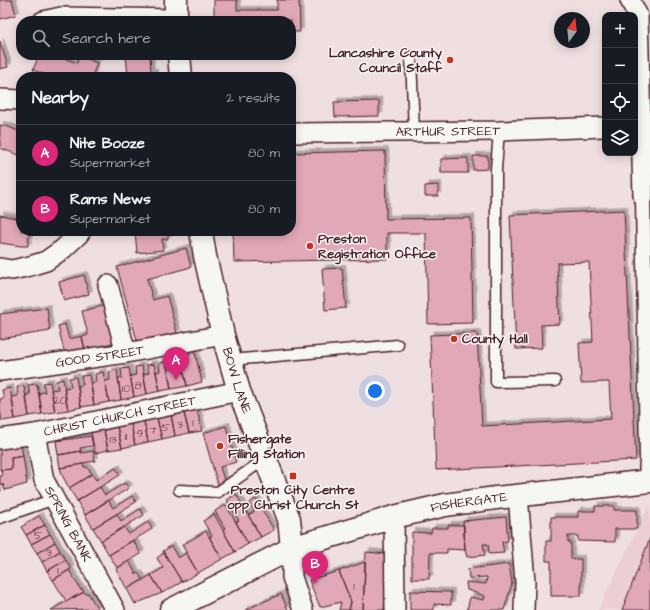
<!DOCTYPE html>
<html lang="en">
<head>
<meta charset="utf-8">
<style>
	body { margin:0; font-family:"Architects Daughter",sans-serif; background:#242831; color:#f1f3f6 }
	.controls { position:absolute; right:12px; top:12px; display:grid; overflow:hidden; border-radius:8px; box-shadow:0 2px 10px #0003 }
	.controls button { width:36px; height:36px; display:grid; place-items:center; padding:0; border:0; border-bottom:1px solid #363941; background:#171b24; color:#f1f3f6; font:20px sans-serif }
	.compass { position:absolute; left:554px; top:12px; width:36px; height:36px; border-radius:50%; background:#171b24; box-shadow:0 2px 10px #0003; rotate:15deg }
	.you { position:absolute; left:375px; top:391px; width:14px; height:14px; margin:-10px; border:3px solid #fff; border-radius:50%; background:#1a73e8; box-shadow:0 0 0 6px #1a73e833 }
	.badge { display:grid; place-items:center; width:26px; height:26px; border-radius:50%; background:#db2777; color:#fff; font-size:13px; font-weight:700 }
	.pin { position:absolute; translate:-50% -33px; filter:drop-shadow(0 1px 2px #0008) }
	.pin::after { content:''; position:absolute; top:21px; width:14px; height:12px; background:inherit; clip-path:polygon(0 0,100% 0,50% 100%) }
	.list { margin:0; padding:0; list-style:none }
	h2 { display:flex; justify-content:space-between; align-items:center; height:52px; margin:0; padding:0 16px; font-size:17px }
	h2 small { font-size:13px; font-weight:400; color:#9ea1a6 }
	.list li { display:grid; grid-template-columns:26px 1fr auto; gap:12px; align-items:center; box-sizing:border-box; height:56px; padding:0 16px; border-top:1px solid #363941 }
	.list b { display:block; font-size:15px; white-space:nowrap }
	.list p { margin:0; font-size:13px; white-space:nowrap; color:#9ea1a6 }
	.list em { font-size:13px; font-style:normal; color:#9ea1a6 }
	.icon { flex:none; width:22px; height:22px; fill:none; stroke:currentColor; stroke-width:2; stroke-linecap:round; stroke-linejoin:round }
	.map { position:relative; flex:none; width:650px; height:610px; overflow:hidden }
	.search { position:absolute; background:#171b24; box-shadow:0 2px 10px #0003; left:16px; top:16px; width:280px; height:44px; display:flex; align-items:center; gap:10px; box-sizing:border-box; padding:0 14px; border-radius:16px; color:#9ea1a6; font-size:15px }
	.panel { position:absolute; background:#171b24; box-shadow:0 2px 10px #0003; left:16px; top:72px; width:280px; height:164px; border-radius:16px }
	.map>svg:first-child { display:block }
</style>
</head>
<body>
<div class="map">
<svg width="650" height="610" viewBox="0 0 650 610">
	<defs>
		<filter id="shadow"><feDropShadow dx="3.5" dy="-3.5" stdDeviation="0" flood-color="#0004"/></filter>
	</defs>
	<rect width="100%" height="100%" fill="#f0dfe1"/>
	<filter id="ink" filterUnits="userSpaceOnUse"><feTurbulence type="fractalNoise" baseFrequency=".025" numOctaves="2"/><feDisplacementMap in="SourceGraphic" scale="8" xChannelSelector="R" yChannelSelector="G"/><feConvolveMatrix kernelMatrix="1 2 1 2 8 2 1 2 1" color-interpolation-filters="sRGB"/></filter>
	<g filter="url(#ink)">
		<!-- built -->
		<path fill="#ecced5" d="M649,505H650V610H598Z"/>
		<!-- building -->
		<path fill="#e1a8b8" stroke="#4a1f2b" filter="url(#shadow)" d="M0,0H12L16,15L0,19Z
			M214,0H237V10H277V0H299L300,32H291V21H214Z
			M0,41L8,67L0,69Z
			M39,55H56L77,63L79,56L97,63L92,77H43L44,74L33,70Z
			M126,55H150L151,72H154V77H128Z
			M379,101V116L335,117L334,102Z
			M0,125L6,126L21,132V156L0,148Z
			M385,151L386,219L471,218L473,323L428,324L426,233H387V259L234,262L233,231H291V153Z
			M473,156H488V169L473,170Z
			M468,158V173H441V159Z
			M438,185V196H425V186Z
			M624,210L636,460L436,470L430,335L477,333L482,426L611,419L609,382L581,383L579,343L593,342L589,262L557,263L560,324L541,325L542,348L516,349L510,215Z
			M0,215L21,219V231H29L28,246H21L0,243Z
			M135,231H168V239H162L163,250L137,253Z
			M186,248L191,267L147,279L153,300L167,296L177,333L138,344L117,267Z
			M342,268L346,308L325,310L322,269Z
			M84,275L89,294L64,301L59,282Z
			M107,305L116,342L85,350L82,337L88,335L82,311Z
			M47,308L50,331L0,339V314Z
			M65,324L69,339L82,336L85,350L65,355L58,326Z
			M195,353L202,382L187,386L180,355Z
			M180,355L187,386L171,389L168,369H172L170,357Z
			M166,362L171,389L160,391L156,372L160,371L159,363Z
			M154,364L160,391L147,394L143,374L149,373L147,365Z
			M142,366L147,394L134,397L130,376L136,375L135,367Z
			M129,368L134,397L121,400L118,378H122L121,369Z
			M117,370L121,400L109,402L105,381L110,380L109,372Z
			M103,372L109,402L94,405L91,383L96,382L95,374Z
			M89,375L94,405L81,407L78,386L83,385L81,376Z
			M76,377L81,407L68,410L64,388L71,387L69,378Z
			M63,379L68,410L55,412L51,390L58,389L56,381Z
			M50,382L55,412L42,414L39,393L45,392L43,383Z
			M37,384L42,414L29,416L26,395L30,394L28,385Z
			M24,386L29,416L15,419L12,397L18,396L17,387Z
			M10,388L15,419L2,421L0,409V399L4,398L2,390Z
			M197,410L202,431L189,433L184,413Z
			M184,413L189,433L175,436L171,415Z
			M171,415L175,436L162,439L157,418Z
			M157,418L162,439L148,442L144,421Z
			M144,421L148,442L135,445L131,424Z
			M131,424L135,445L122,448L117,427Z
			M226,426L236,462L220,467L225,483L218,485L203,433Z
			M117,427L122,448L108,450L104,430Z
			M104,430L108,450L95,453L91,432Z
			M91,436L93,446L80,448L81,451L58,455L56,441Z
			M21,445L23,456L11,458L12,469L0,470V449Z
			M81,451V453L93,451L95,461L83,463V464L60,468L58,455Z
			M23,456L27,484L5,490L3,484H0L1,491L0,492V476H2L1,470L12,469L11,458Z
			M83,464L84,467H87L92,474L69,488L63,477L60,468Z
			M116,468L120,475L77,501L69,488L92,474L96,480Z
			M125,483L129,488L85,515L77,501L100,487L105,495Z
			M236,494L261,537L248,544L236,522L239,521L227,500Z
			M132,496L136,502L93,528L85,515L108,500L113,508Z
			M256,499L274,530L261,537L248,515L254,512L249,503Z
			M226,505L248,544L235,552L223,530L225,528L215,511Z
			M595,506H614V510H637V529H615V542L578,541V536H568V542H571V559H581V596H551V561H546V541H551V517H578V511H595Z
			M140,509L144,515L101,541L93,528L117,514L121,521Z
			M214,514L235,552L222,559L209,537L212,536L203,521Z
			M39,516L45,525L26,535L21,527Z
			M506,517L508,541L502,542L504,553L489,554L488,544H483L485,555L467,557L465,550L463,521Z
			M148,522L152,529L109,555L101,541L124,527L129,534Z
			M45,525L50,534L31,544L26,535Z
			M448,525H464L465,550L447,549V553H430L429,579H412V532L431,533L432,528H448Z
			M206,531L222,559L198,573L182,545Z
			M50,534L55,542L37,553L31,544Z
			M650,538V610H622Z
			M133,540L141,554L117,568L109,555Z
			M55,542L60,551L42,562L37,553Z
			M171,546L178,558L186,553L198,573L182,582L163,551Z
			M60,551L66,560L47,571L42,562Z
			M366,552L388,554L384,610H363Z
			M164,553L182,582L162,593L151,575L163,568L157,558Z
			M66,560L71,569L53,580L47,571Z
			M129,561L136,574L138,573L143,580L127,589L116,569Z
			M365,562L363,610H349L351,602L339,571Z
			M509,564L512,583L504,610H467L470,597L484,600L485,596L467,590L466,582L486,584L487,577L469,578L468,569Z
			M69,570L81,590L82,589L84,592L66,601L53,580Z
			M339,571L351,602L349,610H339L341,602L320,607L309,580Z
			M151,575L162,593L135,604L127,589Z
			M410,591L451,592V605L434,604V610H410Z
			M84,592L86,594L88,593L98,609L51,610Z
			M281,594L288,610H245Z"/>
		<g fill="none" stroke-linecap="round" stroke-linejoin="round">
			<defs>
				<path id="service" d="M411,57L414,132
					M499,131L496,169V382L555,381
					M231,360L398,345
					M179,490L218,492L265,459
					M0,518L54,499"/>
				<path id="pedestrian" d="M643,196L647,458L646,482"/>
				<g id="minor">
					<path d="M630,0L638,16L643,196"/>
					<path d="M43,21L61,17L175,19"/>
					<path d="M0,99L21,100"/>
					<path id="s1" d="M291,133L499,131L605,127"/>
					<path d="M0,268L12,270L30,266L46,261L63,249L79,234L81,231"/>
					<path d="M108,285L126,353"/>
					<path id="s2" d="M0,371L126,353L223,335"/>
					<path id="s3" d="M35,434L44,480L115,610"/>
					<path id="s4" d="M0,439L35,434L239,391"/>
					<path d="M518,495L525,582L524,610"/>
					<path d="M394,517L395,610"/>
					<path d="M292,548V577L303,610"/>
				</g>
				<g id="tertiary">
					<path d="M176,21V0"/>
					<path d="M179,55L181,77"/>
					<path id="s5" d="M201,231L205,256L223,335L239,391L289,519L292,548"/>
					<path id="s6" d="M171,610L292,548L394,517L445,505L496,498L650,481"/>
				</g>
			</defs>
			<!-- service casing -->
			<use href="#service" stroke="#4a1f2b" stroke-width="13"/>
			<!-- pedestrian casing -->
			<use href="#pedestrian" stroke="#4a1f2b" stroke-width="17"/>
			<!-- minor casing -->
			<use href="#minor" stroke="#4a1f2b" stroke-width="22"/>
			<!-- tertiary casing -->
			<use href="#tertiary" stroke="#4a1f2b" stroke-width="25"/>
			<!-- service -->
			<use href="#service" stroke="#f6f6f2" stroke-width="10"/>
			<!-- pedestrian -->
			<use href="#pedestrian" stroke="#f6f6f2" stroke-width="14"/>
			<!-- minor -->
			<use href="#minor" stroke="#f6f6f2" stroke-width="19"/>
			<!-- tertiary -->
			<use href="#tertiary" stroke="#f6f6f2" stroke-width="22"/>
		</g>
	</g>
	<!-- markers -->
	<g fill="#c8321e" stroke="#f6f6f2" stroke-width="1.5">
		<circle cx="450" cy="60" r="4"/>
		<circle cx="310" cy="246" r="4"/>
		<circle cx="454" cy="339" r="4"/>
		<circle cx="220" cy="446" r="4"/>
		<rect x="289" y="472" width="8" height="8" rx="2"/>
	</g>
	<g text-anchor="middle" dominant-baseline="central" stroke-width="3" stroke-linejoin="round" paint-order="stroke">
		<!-- number labels -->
		<g font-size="11" fill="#70414e">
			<text x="138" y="385">8</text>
			<text x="126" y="388">10</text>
			<text x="60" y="400">20</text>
			<text x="193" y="422">1</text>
			<text x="180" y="424">3</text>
			<text x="166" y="427">5</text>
			<text x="153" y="430">7</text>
			<text x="140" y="433">9</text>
			<text x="126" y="436">11</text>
			<text x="113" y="439">13</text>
			<text x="38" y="535">5</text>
			<text x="49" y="552">3</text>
			<text x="58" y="570">1</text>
			<text x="354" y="586">1</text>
		</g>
		<!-- poi labels -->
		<g font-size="13" font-weight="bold" fill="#4a1f2b" stroke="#f6f6f2" text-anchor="start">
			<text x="442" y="53" text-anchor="end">Lancashire County<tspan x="442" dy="15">Council Staff</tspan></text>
			<text x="318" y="239">Preston<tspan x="318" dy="15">Registration Office</tspan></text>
			<text x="462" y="339">County Hall</text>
			<text x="228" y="439">Fishergate<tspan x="228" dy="15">Filling Station</tspan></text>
			<text x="293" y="490" text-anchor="middle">Preston City Centre<tspan x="293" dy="15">opp Christ Church St</tspan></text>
		</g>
		<!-- street labels -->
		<g font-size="13" fill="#4a1f2b" stroke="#f6f6f2">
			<text stroke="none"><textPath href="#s1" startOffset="157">ARTHUR STREET</textPath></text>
			<text stroke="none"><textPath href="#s2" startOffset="101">GOOD STREET</textPath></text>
			<text stroke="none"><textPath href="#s5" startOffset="154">BOW LANE</textPath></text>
			<text stroke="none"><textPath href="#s4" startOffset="122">CHRIST CHURCH STREET</textPath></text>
			<text stroke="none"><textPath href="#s6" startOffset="319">FISHERGATE</textPath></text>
			<text stroke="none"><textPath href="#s3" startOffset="97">SPRING BANK</textPath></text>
		</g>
	</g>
</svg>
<div class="controls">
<button>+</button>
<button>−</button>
<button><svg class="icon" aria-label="locate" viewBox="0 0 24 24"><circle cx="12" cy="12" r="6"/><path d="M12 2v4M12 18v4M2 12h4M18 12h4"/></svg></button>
<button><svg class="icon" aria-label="layers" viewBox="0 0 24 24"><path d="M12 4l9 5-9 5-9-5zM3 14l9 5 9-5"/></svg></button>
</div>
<svg class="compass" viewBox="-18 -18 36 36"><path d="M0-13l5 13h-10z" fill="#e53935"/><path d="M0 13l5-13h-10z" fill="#9ea1a6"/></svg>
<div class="you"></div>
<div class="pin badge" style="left:176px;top:380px">A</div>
<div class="pin badge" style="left:315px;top:584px">B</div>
<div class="search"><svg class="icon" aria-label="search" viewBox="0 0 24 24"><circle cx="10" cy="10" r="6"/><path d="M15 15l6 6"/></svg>Search here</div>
<section class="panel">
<h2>Nearby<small>2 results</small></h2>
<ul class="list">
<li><span class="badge">A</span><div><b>Nite Booze</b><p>Supermarket</p></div><em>80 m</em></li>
<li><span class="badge">B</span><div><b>Rams News</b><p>Supermarket</p></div><em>80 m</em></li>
</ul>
</section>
</div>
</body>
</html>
